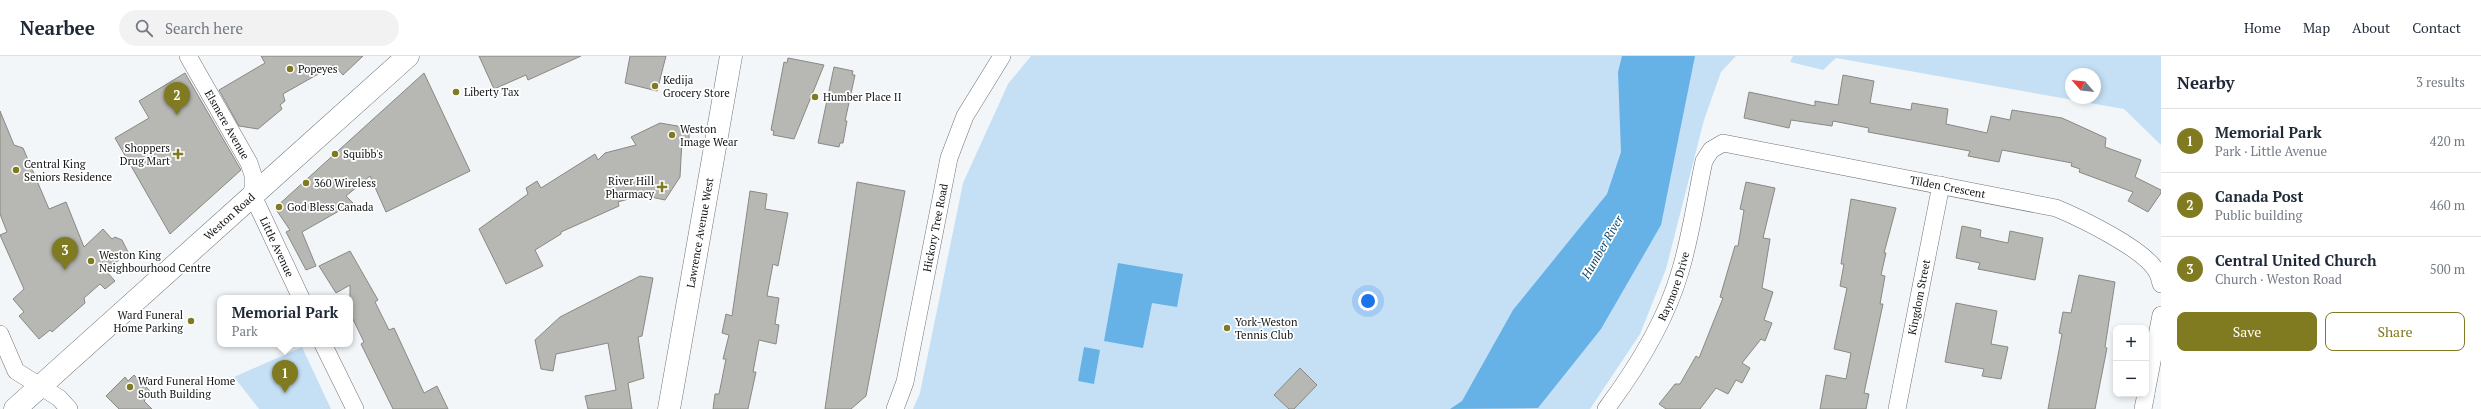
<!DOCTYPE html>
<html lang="en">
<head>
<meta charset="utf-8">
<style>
	body { margin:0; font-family:"PT Serif",serif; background:#f2f2f3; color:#1f2937 }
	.controls { position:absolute; right:12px; bottom:12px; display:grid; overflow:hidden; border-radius:8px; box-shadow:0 2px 6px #0003 }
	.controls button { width:36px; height:36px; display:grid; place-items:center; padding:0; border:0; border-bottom:1px solid #e0e1e3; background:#fff; color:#1f2937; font:20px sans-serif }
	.compass { position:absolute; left:2065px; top:12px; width:36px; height:36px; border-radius:50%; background:#fff; box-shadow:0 2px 6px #0003; rotate:298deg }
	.you { position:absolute; left:1368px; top:245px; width:14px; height:14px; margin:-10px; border:3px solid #fff; border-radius:50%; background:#1a73e8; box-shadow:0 0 0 6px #1a73e833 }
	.badge { display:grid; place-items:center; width:26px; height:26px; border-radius:50%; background:#807a20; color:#fff; font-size:13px; font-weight:700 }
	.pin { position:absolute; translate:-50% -33px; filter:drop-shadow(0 1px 2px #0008) }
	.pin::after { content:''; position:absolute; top:21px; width:14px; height:12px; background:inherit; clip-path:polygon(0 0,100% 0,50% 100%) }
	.popup { position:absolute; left:217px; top:239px; width:136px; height:52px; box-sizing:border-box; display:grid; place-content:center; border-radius:8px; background:#fff; filter:drop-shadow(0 1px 3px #0005); font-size:13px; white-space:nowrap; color:#747a83 }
	.popup b { font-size:15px; color:#1f2937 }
	.popup::after { content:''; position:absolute; left:50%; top:100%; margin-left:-8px; border:8px solid transparent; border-top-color:#fff }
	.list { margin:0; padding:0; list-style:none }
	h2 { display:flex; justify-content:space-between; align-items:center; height:52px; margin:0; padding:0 16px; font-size:17px }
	h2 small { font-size:13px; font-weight:400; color:#747a83 }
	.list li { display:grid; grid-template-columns:26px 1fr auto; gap:12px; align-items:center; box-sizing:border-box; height:64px; padding:0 16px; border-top:1px solid #e0e1e3 }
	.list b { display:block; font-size:15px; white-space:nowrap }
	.list p { margin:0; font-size:13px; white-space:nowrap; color:#747a83 }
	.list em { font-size:13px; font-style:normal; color:#747a83 }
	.actions { display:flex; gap:8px; padding:12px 16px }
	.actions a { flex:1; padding:9px 0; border:1px solid #807a20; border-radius:8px; text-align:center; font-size:14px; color:#807a20 }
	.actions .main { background:#807a20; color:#fff }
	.icon { flex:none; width:22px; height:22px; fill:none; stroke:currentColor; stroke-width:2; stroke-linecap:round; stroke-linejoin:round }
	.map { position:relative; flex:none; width:2161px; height:353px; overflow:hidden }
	header { display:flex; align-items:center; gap:24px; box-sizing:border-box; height:56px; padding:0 20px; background:#fff; border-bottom:1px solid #e0e1e3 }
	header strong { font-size:19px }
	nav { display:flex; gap:22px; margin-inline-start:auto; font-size:14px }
	.search { width:280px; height:36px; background:#f2f2f3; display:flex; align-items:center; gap:10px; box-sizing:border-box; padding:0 14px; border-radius:22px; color:#747a83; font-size:15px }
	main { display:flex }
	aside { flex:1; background:#fff }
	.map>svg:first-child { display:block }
</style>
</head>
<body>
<header>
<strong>Nearbee</strong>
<div class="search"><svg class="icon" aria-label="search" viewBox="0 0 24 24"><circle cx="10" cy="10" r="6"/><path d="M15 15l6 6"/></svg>Search here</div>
<nav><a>Home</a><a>Map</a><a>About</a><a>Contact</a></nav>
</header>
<main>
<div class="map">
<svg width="2161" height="353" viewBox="0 0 2161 353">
	<rect width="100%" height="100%" fill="#f2f6f9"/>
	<!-- green -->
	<path fill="#c5e0f5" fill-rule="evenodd" d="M1031,0H1736L1721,16L1704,64L1666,213L1640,278L1590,353H913L920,337L963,127L1008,28Z
		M1793,0H2161V89L2124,53L1836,2L1823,14L1790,6ZM2071,18H2095V42H2071Z
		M302,291L331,353H259L234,321Z"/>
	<!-- water -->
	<path fill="#66b2e7" d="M1622,0H1695L1661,169L1601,273L1538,352L1450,353L1462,345L1513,254L1607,138L1621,96L1618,16Z
		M1118,207L1183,218L1177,251L1152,247L1143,292L1104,285Z
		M1084,291L1100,294L1094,328L1078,325Z"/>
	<!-- building -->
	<path fill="#b7b7b3" stroke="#898984" d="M261,0H363L343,19L334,9L283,38L285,45L280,49L282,53L258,73L239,70L219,34L265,7Z
		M479,0H581L528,24L526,19L494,33Z
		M630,0H666L657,35L625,27Z
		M788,2L824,9L794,83L773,79L774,75L771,74L784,6L787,7Z
		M834,11L853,15L852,19H855L845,65H847L843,87H840L839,91L818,87Z
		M185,17L241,114L170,178L115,82L149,62L139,45Z
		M424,17L470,115L386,156L370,120L346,140L353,147L302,176L316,210L306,214L286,176L290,174L275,152Z
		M1843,19L1874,25L1870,47L1911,54L1912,47L1948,53L1946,68L1987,77L1991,60L2010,64L2012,54L2062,62L2106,82L2105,91L2141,104L2135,121L2161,134V137L2148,156L2128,145L2133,136L2079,116L2080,113L2071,110L2072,107L2002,94L1999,106L1968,100L1970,95L1868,76L1869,72L1833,65L1832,70L1791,64L1789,72L1744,62L1749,36L1815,50V45L1838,49Z
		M0,55L14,89L23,92L49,153L66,146L84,191L103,173L112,183L115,181L122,184L128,196L106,215L115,225L105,233L100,228L84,242L85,247L52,276L50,274L39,283L19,260L24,256L13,243L24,233L0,179L7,176L0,158Z
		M660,67L689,72V85L682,84L680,121L665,144L642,139L618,146L619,150L561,176V178L535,194L543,210L506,228L479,173L528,138L526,132L537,125L541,132L595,98L598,104L605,97L636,89L631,81Z
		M857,126L905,135L866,340L851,353H825Z
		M1746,126L1775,132L1763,182L1770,183L1762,232L1773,236L1764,264L1772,267L1765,285L1761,283L1742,307L1750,312L1742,327L1736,324L1728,338L1716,332L1700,353H1666L1659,348L1675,328H1680L1696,300L1699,302L1723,242L1720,241L1735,190H1738L1744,154L1740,153Z
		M750,135L767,138L765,153L788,157L778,210L773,208L767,240L779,242L775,268L779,269L776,288L759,284L753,316H756L748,353H713L715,338H719L726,303H723L729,279L722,277L726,258L732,260Z
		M1851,143L1896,152L1884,197H1886L1881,219L1885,220L1880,248H1883L1864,337L1869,338L1866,353H1820L1826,319L1846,323L1851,297L1834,293L1847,232L1840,230L1844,208H1841Z
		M1962,170L1981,174L1980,181L2008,187L2010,175L2043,182L2035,224L1978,213L1980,207L1956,202Z
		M350,195L378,244L375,246L389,274L394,272L424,337L437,330L448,353H393L361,288L364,286L350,257V229L336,237L319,210Z
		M2079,219L2115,226L2105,291L2107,292L2095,353H2048L2062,278L2059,277L2063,256L2071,257Z
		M640,220L653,222L642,280L638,281L644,322L628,327L632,353H588L585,340L616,334L608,287L556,298L553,315L541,313L535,284L560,261Z
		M1956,247L1997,255L1991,288L2008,291L2001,323L1982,320L1984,313L1945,306Z
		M1300,312L1317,329L1294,353H1289L1274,339Z
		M134,319L152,337L144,345L152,353H119L106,340L125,321L128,325Z"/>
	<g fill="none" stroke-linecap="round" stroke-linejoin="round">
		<defs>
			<g id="minor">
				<path id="s1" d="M188,0L249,107L253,119V140L301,242"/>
				<path d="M0,278L16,315L59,342L69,353"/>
				<path d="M323,288L355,353"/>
				<path d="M2146,337L2161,259"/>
				<path id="s2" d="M895,353L905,326L949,102L965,60L1002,0"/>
				<path id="s3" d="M1606,353C1636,313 1666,264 1680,216C1691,180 1696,142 1704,105L1711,94L1723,87L2056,152C2080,162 2145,193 2157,216C2159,219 2160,224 2161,228"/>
				<path id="s4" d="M1897,353L1941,129"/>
				<path d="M2143,353L2146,338"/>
			</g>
			<g id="secondary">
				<path id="s5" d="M15,353L408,0"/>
				<path id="s6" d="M669,353L731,0"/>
			</g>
		</defs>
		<!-- minor casing -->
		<use href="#minor" stroke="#6f7376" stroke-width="18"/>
		<!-- secondary casing -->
		<use href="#secondary" stroke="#6f7376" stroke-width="23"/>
		<!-- minor -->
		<use href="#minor" stroke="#fff" stroke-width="17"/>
		<!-- secondary -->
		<use href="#secondary" stroke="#fff" stroke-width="22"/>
	</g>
	<!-- markers -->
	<g fill="#807a20" stroke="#fff" stroke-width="1.5">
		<circle cx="290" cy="13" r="4"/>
		<circle cx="655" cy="30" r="4"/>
		<circle cx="456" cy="36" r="4"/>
		<circle cx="815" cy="41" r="4"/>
		<circle cx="672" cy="79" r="4"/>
		<path d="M176 92h4v4h4v4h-4v4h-4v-4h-4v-4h4z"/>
		<circle cx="335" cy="98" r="4"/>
		<circle cx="16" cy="114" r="4"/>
		<circle cx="306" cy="127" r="4"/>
		<path d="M660 125h4v4h4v4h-4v4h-4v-4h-4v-4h4z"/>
		<circle cx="279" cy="151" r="4"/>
		<circle cx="91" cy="205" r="4"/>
		<circle cx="191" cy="265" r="4"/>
		<circle cx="1227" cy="272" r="4"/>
		<circle cx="130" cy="331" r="4"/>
	</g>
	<g text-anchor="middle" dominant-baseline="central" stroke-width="3.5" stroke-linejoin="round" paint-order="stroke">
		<!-- poi labels -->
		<g font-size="11" fill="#121415" stroke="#fff" text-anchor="start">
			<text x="298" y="13">Popeyes</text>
			<text x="663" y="24">Kedija<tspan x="663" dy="13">Grocery Store</tspan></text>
			<text x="464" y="36">Liberty Tax</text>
			<text x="823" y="41">Humber Place II</text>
			<text x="680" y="73">Weston<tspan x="680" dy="13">Image Wear</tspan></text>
			<text x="170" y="92" text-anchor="end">Shoppers<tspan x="170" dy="13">Drug Mart</tspan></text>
			<text x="343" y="98">Squibb's</text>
			<text x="24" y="108">Central King<tspan x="24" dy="13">Seniors Residence</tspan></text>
			<text x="654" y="125" text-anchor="end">River Hill<tspan x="654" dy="13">Pharmacy</tspan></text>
			<text x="314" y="127">360 Wireless</text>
			<text x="287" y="151">God Bless Canada</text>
			<text x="99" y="199">Weston King<tspan x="99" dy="13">Neighbourhood Centre</tspan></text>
			<text x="183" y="259" text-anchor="end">Ward Funeral<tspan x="183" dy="13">Home Parking</tspan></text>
			<text x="1235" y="266">York-Weston<tspan x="1235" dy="13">Tennis Club</tspan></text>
			<text x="138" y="325">Ward Funeral Home<tspan x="138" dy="13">South Building</tspan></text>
		</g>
		<!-- street labels -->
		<g font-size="11" fill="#121415" stroke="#fff">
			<text stroke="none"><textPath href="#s1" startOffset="79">Elsmere Avenue</textPath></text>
			<text stroke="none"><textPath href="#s3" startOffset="526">Tilden Crescent</textPath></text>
			<text stroke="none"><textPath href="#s5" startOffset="288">Weston Road</textPath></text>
			<text stroke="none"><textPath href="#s2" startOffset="186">Hickory Tree Road</textPath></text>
			<text stroke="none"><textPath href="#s6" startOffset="179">Lawrence Avenue West</textPath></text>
			<text stroke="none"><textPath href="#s1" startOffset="213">Little Avenue</textPath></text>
			<text stroke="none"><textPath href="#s3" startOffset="141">Raymore Drive</textPath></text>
			<text stroke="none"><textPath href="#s4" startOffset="114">Kingdom Street</textPath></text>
		</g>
		<!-- water labels -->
		<g font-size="12" font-style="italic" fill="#0e496d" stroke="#fff">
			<text transform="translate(1602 191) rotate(-60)">Humber River</text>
		</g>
	</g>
</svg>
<div class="controls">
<button>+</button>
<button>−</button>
</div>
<svg class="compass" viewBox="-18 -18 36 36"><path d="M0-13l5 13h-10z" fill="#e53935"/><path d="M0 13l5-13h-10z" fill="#747a83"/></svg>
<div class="you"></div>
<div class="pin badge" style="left:285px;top:337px">1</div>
<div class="popup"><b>Memorial Park</b>Park</div>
<div class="pin badge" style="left:177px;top:59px">2</div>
<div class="pin badge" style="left:65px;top:214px">3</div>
</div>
<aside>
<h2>Nearby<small>3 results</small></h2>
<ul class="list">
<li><span class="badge">1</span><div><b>Memorial Park</b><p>Park · Little Avenue</p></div><em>420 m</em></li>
<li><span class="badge">2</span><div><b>Canada Post</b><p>Public building</p></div><em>460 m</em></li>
<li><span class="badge">3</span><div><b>Central United Church</b><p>Church · Weston Road</p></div><em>500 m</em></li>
</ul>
<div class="actions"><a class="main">Save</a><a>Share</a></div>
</aside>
</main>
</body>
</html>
